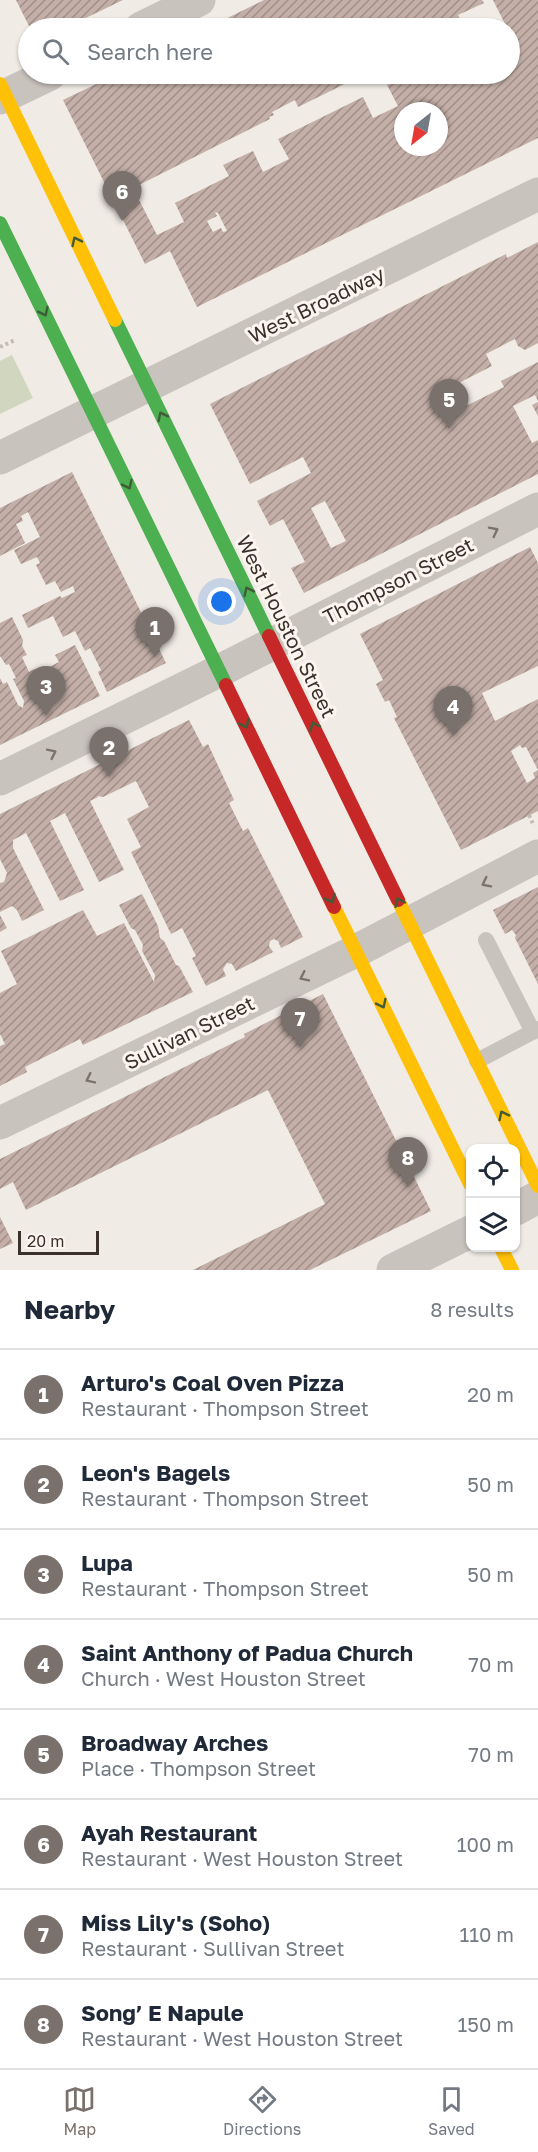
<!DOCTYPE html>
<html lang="en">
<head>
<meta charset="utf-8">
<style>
	body { margin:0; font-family:"Golos Text",sans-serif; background:#f6f6f7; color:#1f2937 }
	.controls { position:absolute; right:18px; bottom:18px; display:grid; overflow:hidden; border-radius:12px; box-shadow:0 2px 4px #0004 }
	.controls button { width:54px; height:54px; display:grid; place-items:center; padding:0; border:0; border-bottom:2px solid #e0e1e3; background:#fff; color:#1f2937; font:30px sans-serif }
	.compass { position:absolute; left:394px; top:102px; width:54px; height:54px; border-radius:50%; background:#fff; box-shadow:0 2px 4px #0004; rotate:211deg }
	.scale { position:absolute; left:18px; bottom:15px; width:81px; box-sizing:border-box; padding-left:6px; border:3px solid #3b302b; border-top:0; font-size:16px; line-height:21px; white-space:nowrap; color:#3b302b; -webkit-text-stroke:4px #fbf5ee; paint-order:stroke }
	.you { position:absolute; left:222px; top:602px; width:21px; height:21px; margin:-15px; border:4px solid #fff; border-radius:50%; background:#1a73e8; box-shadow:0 0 0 9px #1a73e833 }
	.badge { display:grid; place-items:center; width:39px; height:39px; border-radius:50%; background:#7a716c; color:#fff; font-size:20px; font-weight:700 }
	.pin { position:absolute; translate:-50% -50px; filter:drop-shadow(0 2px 3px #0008) }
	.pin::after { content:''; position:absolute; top:32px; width:21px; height:18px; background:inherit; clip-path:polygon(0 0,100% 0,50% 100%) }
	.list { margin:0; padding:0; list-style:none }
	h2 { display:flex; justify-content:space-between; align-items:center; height:78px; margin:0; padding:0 24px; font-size:26px }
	h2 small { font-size:20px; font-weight:400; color:#747a83 }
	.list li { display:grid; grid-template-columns:39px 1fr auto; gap:18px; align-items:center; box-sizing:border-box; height:90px; padding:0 24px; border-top:2px solid #e0e1e3 }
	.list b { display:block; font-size:22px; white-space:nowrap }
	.list p { margin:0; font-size:20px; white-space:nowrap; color:#747a83 }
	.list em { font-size:20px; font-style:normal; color:#747a83 }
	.icon { flex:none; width:33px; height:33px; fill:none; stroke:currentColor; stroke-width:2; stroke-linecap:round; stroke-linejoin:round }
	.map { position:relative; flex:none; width:538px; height:1270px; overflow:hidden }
	.search { position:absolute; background:#fff; box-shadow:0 2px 4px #0004; left:18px; right:18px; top:18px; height:66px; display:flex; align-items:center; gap:15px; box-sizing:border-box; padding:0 21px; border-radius:33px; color:#747a83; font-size:22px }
	.sheet { height:798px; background:#fff }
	nav { display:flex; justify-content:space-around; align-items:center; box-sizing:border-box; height:84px; border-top:2px solid #e0e1e3; background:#fff; font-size:16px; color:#747a83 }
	nav a { display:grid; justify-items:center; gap:3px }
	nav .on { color:#7a716c }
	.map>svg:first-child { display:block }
</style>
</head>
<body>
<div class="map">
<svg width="538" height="1270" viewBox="0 0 538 1270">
	<defs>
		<pattern id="building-hatch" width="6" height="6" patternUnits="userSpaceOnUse" patternTransform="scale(1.5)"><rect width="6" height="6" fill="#c3afa7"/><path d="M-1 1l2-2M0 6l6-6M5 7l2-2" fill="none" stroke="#a08f88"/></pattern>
	</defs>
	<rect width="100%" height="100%" fill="#f0ebe5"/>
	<!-- garden -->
	<path fill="#d1d6bf" d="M12,355L33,398L0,414V361Z"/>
	<!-- building -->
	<path fill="url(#building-hatch)" fill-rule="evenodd" d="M16,0H123L65,28H30Z
		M264,0H482L484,3L458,15L463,25L456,28H207Z
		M493,0H538V138L197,307L170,251L145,264L63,100L117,74H365L298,107L295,100L272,112L274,115L269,117L270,119L133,188L157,235L184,222L175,203L229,176L223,165L253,151L263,172L289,159L278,139L363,97L373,118L398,106L387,85L410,74H510V38L511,37L510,28H507ZM403,111H439V147H403ZM215,212L218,213L227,231L223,232L221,228L213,232L207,221L217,216Z
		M494,23L497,28H484Z
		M538,242V343L525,350L518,346L515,339L486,354L492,366L437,394L448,415L504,387L501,381L538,362V401L535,395L513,406L532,443L538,440V474L304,593L291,568L305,562L283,519L270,526L257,501L311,473L303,457L250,484L210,404L506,254L507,258ZM325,501L346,541L331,548L311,508Z
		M538,402V416L532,405Z
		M72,472L166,663L107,692L98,672L101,670L90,648L85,651L75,631L63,637L53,616L28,628L22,615L60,596L62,598L75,592L73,586L61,592L55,581L46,585L36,565L40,563L37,557L21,564L14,550L40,537L28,512L21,516L23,521L16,524L25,543L0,556V508Z
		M530,547L538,563V666L482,693L495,721L538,699V811L461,850L394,718L397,717L389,700L385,702L376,684L383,680L360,634ZM520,745L522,748L526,747L538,770L533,773L535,778L527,783L511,751Z
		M12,617L23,640L22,646L27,655L22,657L29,672L34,669L45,692L50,694L39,672L59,662L55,655L75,645L100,696L0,745V678L3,684L7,682L18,705L23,708L24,701L13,679L16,678L9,664L6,665L0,656V623Z
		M189,720L203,747L208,744L234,800L229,803L243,831L248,828L303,937L281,948L278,941L274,939L270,941L269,946L273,952L236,971L232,964L227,963L223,969L226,976L206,986L192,958L196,956L182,928L171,934L131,852L141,847L127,819L149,807L136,781L103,797L97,796L98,797L90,801L124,870L99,882L65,813L50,821L84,890L60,901L26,833L13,840V848L44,910L22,921L17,910L12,906L0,912V883L4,882L7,873L0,859V814Z
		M538,887V984L515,938L516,935L512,930L505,934L493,910Z
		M142,894L158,926L160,938L164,941L176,965L179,966L193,992L83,1045L80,1039L25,1067L27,1072L0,1086V1046L5,1044L0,1034V993L17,984L1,951L83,910L97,936L124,923L154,982L155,975L142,951L143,945L135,930L131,928L119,905Z
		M0,915L7,928L0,932Z
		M323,994L431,1211L310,1270H193L325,1204L268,1090L26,1210L13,1182L0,1189V1159L245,1037L244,1034Z
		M0,1217L13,1243L0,1249Z"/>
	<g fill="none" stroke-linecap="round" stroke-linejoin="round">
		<!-- path -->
		<path stroke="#c2bbb6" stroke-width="4" stroke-dasharray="3 3" stroke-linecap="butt" d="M0,347L15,340
			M529,815L534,826"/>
		<!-- lane -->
		<path stroke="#c9c3be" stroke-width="16" d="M486,940L533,1032
			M477,1061L538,1029"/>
		<!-- street -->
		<path stroke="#c9c3be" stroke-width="33" d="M141,28L199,0
			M0,98L50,74
			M0,458L538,194
			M0,779L219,671L538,509
			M0,1123L356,951L538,856
			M516,1209L538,1197
			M393,1270L470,1232"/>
		<!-- fast -->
		<path stroke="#4caf50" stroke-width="14" d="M0,223L226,685
			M115,320L269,636"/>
		<!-- slow -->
		<path stroke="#ffc107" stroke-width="14" d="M0,84L115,320
			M398,900L538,1186
			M334,907L470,1184
			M501,1248L512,1270"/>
		<!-- jam -->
		<path stroke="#c62828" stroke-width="14" d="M269,636L398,900
			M226,685L334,907"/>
	</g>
	<!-- one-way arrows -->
	<defs><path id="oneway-chevron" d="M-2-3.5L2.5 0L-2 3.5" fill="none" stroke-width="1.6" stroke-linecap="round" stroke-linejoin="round" transform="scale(1.5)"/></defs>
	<g stroke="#415c38">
		<use href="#oneway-chevron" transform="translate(76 241) rotate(-116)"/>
		<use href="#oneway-chevron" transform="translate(44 312) rotate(64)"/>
		<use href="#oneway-chevron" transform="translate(162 416) rotate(-116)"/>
		<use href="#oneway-chevron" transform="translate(128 485) rotate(64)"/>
		<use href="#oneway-chevron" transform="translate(248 591) rotate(-116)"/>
		<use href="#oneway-chevron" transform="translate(245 724) rotate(64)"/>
		<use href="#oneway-chevron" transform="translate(314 726) rotate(-116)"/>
		<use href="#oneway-chevron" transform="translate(331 899) rotate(64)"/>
		<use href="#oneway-chevron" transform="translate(399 902) rotate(-115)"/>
		<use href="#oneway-chevron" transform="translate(382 1004) rotate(64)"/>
		<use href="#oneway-chevron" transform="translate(503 1115) rotate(-116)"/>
	</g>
	<g stroke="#7b726d">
		<use href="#oneway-chevron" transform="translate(494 531) rotate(-27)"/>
		<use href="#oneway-chevron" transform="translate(52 753) rotate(-26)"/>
		<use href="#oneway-chevron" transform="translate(486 883) rotate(153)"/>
		<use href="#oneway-chevron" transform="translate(304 977) rotate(154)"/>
		<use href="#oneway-chevron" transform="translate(90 1079) rotate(154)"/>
	</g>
	<g text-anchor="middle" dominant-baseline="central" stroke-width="6" stroke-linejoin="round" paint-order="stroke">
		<!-- street labels -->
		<g font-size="20" fill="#3b302b" stroke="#fbf5ee">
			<text transform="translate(316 304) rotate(-26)">West Broadway</text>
			<text transform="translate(398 580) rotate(-27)">Thompson Street</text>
			<text transform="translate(287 626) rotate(64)">West Houston Street</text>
			<text transform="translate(189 1032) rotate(-26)">Sullivan Street</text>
		</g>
	</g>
</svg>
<div class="controls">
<button><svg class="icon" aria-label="locate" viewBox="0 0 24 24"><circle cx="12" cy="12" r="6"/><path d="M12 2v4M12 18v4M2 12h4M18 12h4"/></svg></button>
<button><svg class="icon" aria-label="layers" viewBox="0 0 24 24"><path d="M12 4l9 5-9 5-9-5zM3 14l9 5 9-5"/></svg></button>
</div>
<svg class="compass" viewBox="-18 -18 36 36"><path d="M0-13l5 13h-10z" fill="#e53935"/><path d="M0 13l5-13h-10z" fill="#747a83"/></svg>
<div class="scale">20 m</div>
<div class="you"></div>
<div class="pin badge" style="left:155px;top:657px">1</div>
<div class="pin badge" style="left:109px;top:777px">2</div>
<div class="pin badge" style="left:46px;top:716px">3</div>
<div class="pin badge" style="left:453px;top:736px">4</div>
<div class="pin badge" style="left:449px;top:429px">5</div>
<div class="pin badge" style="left:122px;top:221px">6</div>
<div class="pin badge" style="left:300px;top:1048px">7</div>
<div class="pin badge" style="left:408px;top:1187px">8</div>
<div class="search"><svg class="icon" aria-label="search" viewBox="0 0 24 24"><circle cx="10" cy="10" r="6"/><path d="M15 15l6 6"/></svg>Search here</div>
</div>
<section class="sheet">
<h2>Nearby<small>8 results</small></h2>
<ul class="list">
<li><span class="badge">1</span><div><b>Arturo's Coal Oven Pizza</b><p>Restaurant · Thompson Street</p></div><em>20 m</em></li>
<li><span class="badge">2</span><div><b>Leon's Bagels</b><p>Restaurant · Thompson Street</p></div><em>50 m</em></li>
<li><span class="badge">3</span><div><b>Lupa</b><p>Restaurant · Thompson Street</p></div><em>50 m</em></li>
<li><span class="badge">4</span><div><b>Saint Anthony of Padua Church</b><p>Church · West Houston Street</p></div><em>70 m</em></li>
<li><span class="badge">5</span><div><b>Broadway Arches</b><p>Place · Thompson Street</p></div><em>70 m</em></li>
<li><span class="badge">6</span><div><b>Ayah Restaurant</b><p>Restaurant · West Houston Street</p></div><em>100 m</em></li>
<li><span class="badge">7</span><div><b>Miss Lily's (Soho)</b><p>Restaurant · Sullivan Street</p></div><em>110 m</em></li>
<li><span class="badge">8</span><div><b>Song’ E Napule</b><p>Restaurant · West Houston Street</p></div><em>150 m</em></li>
</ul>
</section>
<nav>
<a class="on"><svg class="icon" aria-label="map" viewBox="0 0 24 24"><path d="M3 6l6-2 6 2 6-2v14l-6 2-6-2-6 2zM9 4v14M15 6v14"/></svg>Map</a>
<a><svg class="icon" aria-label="directions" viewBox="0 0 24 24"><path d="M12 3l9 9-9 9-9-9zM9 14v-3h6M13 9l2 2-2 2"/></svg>Directions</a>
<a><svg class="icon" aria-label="saved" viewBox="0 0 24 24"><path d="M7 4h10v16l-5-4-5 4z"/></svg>Saved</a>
</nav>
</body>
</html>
